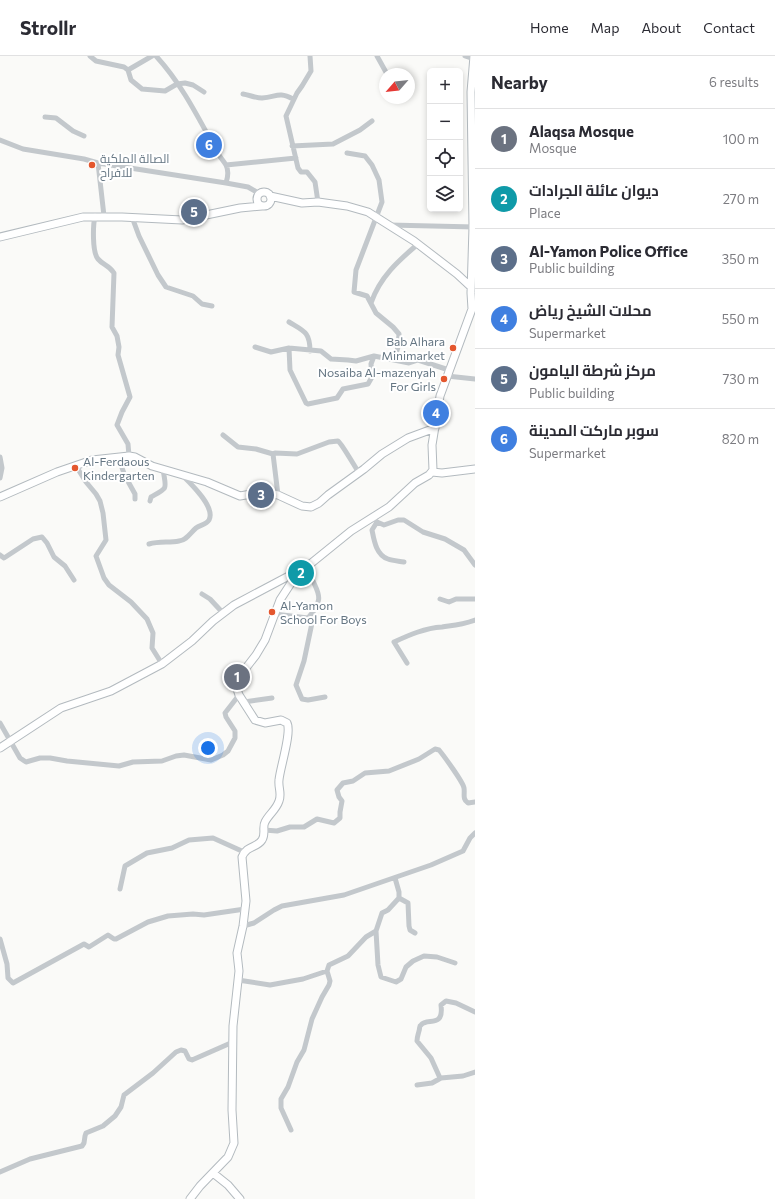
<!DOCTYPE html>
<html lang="en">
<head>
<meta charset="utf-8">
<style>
	body { margin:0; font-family:Commissioner,Cairo,sans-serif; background:#f7f7f7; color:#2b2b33 }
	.controls { position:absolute; right:12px; top:12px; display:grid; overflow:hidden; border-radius:6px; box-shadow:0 2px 6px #0003 }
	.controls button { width:36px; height:36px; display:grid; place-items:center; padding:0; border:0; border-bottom:1px solid #e1e1e2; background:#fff; color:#2b2b33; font:20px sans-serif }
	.compass { position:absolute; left:379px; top:12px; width:36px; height:36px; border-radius:50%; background:#fff; box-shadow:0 2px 6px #0003; rotate:242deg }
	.you { position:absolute; left:208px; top:692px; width:14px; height:14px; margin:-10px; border:3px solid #fff; border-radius:50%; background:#1a73e8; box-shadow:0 0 0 6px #1a73e833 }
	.badge { display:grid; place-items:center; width:26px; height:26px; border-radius:50%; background:#e4572e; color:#fff; font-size:13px; font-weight:700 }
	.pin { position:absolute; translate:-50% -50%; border:2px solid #fff; box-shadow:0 1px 4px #0006 }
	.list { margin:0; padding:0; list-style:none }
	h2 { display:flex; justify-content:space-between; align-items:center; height:52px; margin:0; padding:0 16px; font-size:17px }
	h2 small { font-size:13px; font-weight:400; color:#7c7c81 }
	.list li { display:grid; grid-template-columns:26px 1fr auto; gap:12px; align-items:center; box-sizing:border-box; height:60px; padding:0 16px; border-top:1px solid #e1e1e2 }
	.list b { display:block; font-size:15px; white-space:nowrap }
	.list p { margin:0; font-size:13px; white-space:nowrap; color:#7c7c81 }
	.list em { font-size:13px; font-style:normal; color:#7c7c81 }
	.icon { flex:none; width:22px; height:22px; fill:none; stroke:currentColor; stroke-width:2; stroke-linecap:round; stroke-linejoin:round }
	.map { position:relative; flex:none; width:475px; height:1143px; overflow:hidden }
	header { display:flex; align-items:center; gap:24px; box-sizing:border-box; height:56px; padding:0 20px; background:#fff; border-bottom:1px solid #e1e1e2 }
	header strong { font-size:19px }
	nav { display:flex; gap:22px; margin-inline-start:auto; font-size:14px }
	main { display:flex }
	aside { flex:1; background:#fff }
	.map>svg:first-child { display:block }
</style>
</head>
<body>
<header>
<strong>Strollr</strong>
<nav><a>Home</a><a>Map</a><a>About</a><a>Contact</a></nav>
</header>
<main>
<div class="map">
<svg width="475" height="1143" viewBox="0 0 475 1143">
	<rect width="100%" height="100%" fill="#fafaf8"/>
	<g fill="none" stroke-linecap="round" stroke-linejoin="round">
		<defs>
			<path id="secondary" d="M257 143a7 7 0 1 1 14 0a7 7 0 1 1-14 0Z
				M270,140L302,147L318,146L347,150L368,156L414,185L457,218L471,231
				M0,181L83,161H122L182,164L240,152L262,150
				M432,416L442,417L475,413
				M0,441L57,416L92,404L129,400L135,401L152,410L207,426L240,440L257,437H267L278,439L302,450L311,451L319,447L328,439L364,413L382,398L408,382L435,372
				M0,692L61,652L111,635L162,608L192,585L213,565L234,549L300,514
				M213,1117L228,1129L240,1143
				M190,1143L200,1130L228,1101L234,1087L232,1054L233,970L239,915L237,897L243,870L246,845L242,801C247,789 257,792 262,784C266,778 262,771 265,766C269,758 276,754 279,745C282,737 278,732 279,724C280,712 292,676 287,667L281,664L265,667L255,664L239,639L236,630L239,621L256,599L265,584L280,544L293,524L309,509L351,475L389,451L415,427L429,419L433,414L432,389L440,340L472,253L471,237L473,171L471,36L474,0"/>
		</defs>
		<!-- secondary casing -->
		<use href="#secondary" stroke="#b3babf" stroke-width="9"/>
		<!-- street -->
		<path stroke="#c3c8cc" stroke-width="5" d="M90,0L96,5L124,11L128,14L131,24L142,33L165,35L177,28L185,27L193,29L204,36
			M156,0C181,27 198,61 216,94C218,99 223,104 226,109C229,115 228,121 226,127
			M310,0L311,15L302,30L297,37L286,60L298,112L301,116H307L315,126L318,146
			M377,0L387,18
			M465,0L474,3
			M128,14L152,0
			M243,38C249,39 256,42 262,42C277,41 278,35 293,43
			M45,61L56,62L73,75L84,80
			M0,84L23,93L84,103L98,107L226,127L248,131L260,138
			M292,90L333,88L360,74L372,65
			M347,97L365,100L372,109L379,124L382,146L356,214L354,236L367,240L376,257L393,271L399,278L398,291L394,304
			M98,107L104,160
			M226,109L296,102
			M95,160C93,169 92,196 98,203C103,209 109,209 114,217L112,271L117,280L119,291L118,299L130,341L122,356L117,369L128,388L129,400
			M132,161L139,180L158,219L166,231L193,240L202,248L212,250
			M389,169L475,171
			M371,247C380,221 398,205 418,188
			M289,266C304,275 310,276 310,295
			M255,291L271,296L289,292
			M374,300L371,308L372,321L368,328L343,333L337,342L308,348L306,347L290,314L289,292L321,295L331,303L348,304L356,305L374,300L409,307L418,304L449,314
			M447,320L475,323
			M223,379L238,391L256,393L273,398
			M0,401L2,412L0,422
			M118,401L125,420L135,438V443
			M76,410L86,426L96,438L100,445L103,457L106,484L96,500L104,522L109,529L131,546L147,563L153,577L152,592L162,608
			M278,439L273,398L275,397L297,398L329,386L338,385C342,388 355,411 359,417
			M150,445L151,441C169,431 166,434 163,413
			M372,461L377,466L384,469L398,464H404L423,476L445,483L464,494L475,509
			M377,466L372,474C374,484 376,499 388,503C393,505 399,505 404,506
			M149,488C160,485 169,487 179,485C187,484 190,477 196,472C200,469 206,469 209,464C216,451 190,427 182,419
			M0,499L4,502L33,483L42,481L47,487L54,501L65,510L74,524
			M202,538L210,543L223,557
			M440,543L449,546L456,543H475
			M274,558L308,562L312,567L304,605L296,629L302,643L308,644L325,641
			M308,562C331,537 310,533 309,509
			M407,607L394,586C409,579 425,572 442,571C456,569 461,569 475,564
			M244,646L272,642
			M0,667L20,702L26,706L40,702H50L67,705L119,710L133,706L162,705L176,700L184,699L211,704L223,699L228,695L235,682V675L226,661L225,657L239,639
			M264,774L277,775L290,771H304L317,763L334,767L340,762V756L342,745L339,741L337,734L343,727L353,725L365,717L389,715L419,703L435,693L439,694C444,700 463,726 464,732C465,738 462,743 468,747L475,746
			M120,833L125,810L147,797L172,792L189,784L213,782L244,796
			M399,842L408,847L409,870L410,874L415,877
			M243,870L254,867L274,854L282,850L344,839L431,809L463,795L470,782L475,777
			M376,875L378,909L381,921L396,926L401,923L406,911L413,905L424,900L437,901L455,907
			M0,883L7,908L8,922L13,927L84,888L89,891L108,879L114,883H116L148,866L168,860L193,858L204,859L245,853
			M238,924L270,929L303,923L327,915
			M440,1022L431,1002L417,985C417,981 418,979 419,975C420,972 419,970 421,969C427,961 444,973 441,949L446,945L456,947L475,956
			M417,1029L432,1027L441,1022L463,1020L475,1016
			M291,1074L281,1052V1043L288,1031L297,1006L304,994L312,963L322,941L329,929L330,925L327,915L329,909L348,900L366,881L376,875L382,857L388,854L399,842V836L395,822
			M0,1116L30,1103L82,1090L84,1087L85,1080L86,1077L103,1070L115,1060L121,1051L124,1039L153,1017L176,996L181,994L185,995L189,1003L192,1004L233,986"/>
		<!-- secondary -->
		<use href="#secondary" stroke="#fff" stroke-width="7"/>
	</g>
	<!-- markers -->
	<g fill="#e4572e" stroke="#fff" stroke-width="1.5">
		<circle cx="92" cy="109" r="4"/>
		<circle cx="453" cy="292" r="4"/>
		<circle cx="444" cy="323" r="4"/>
		<circle cx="75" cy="412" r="4"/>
		<circle cx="272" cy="556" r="4"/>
	</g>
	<g text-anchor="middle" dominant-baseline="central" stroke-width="4" stroke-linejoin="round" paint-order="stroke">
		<!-- poi labels -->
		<g font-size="12" fill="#657683" stroke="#fff" text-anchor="start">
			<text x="100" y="102">الصالة الملكية<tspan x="100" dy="14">للافراح</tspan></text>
			<text x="445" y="285" text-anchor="end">Bab Alhara<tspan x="445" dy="14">Minimarket</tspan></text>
			<text x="436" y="316" text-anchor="end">Nosaiba Al-mazenyah<tspan x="436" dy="14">For Girls</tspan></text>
			<text x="83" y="405">Al-Ferdaous<tspan x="83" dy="14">Kindergarten</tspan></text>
			<text x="280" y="549">Al-Yamon<tspan x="280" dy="14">School For Boys</tspan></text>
		</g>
	</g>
</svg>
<div class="controls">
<button>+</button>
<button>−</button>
<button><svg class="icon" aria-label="locate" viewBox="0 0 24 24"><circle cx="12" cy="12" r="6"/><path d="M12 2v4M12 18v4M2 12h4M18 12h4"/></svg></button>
<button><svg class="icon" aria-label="layers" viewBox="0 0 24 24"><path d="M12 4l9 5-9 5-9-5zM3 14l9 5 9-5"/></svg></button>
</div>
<svg class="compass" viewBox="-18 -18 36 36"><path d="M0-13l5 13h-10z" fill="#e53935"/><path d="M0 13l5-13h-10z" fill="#7c7c81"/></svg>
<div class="you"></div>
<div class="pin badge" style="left:237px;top:621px;background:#6b7280">1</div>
<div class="pin badge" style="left:301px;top:517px;background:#0f9aa8">2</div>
<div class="pin badge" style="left:261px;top:439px;background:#5c6f8a">3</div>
<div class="pin badge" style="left:436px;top:357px;background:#3f7fe0">4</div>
<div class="pin badge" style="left:194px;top:156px;background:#5c6f8a">5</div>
<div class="pin badge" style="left:209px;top:89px;background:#3f7fe0">6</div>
</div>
<aside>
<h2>Nearby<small>6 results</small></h2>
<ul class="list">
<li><span class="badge" style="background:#6b7280">1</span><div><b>Alaqsa Mosque</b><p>Mosque</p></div><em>100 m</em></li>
<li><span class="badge" style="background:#0f9aa8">2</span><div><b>ديوان عائلة الجرادات</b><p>Place</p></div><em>270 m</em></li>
<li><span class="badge" style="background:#5c6f8a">3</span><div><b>Al-Yamon Police Office</b><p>Public building</p></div><em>350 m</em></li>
<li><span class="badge" style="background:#3f7fe0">4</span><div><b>محلات الشيخ رياض</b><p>Supermarket</p></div><em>550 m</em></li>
<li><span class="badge" style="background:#5c6f8a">5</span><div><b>مركز شرطة اليامون</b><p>Public building</p></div><em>730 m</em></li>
<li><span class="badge" style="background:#3f7fe0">6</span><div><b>سوبر ماركت المدينة</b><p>Supermarket</p></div><em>820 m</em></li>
</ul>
</aside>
</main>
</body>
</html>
